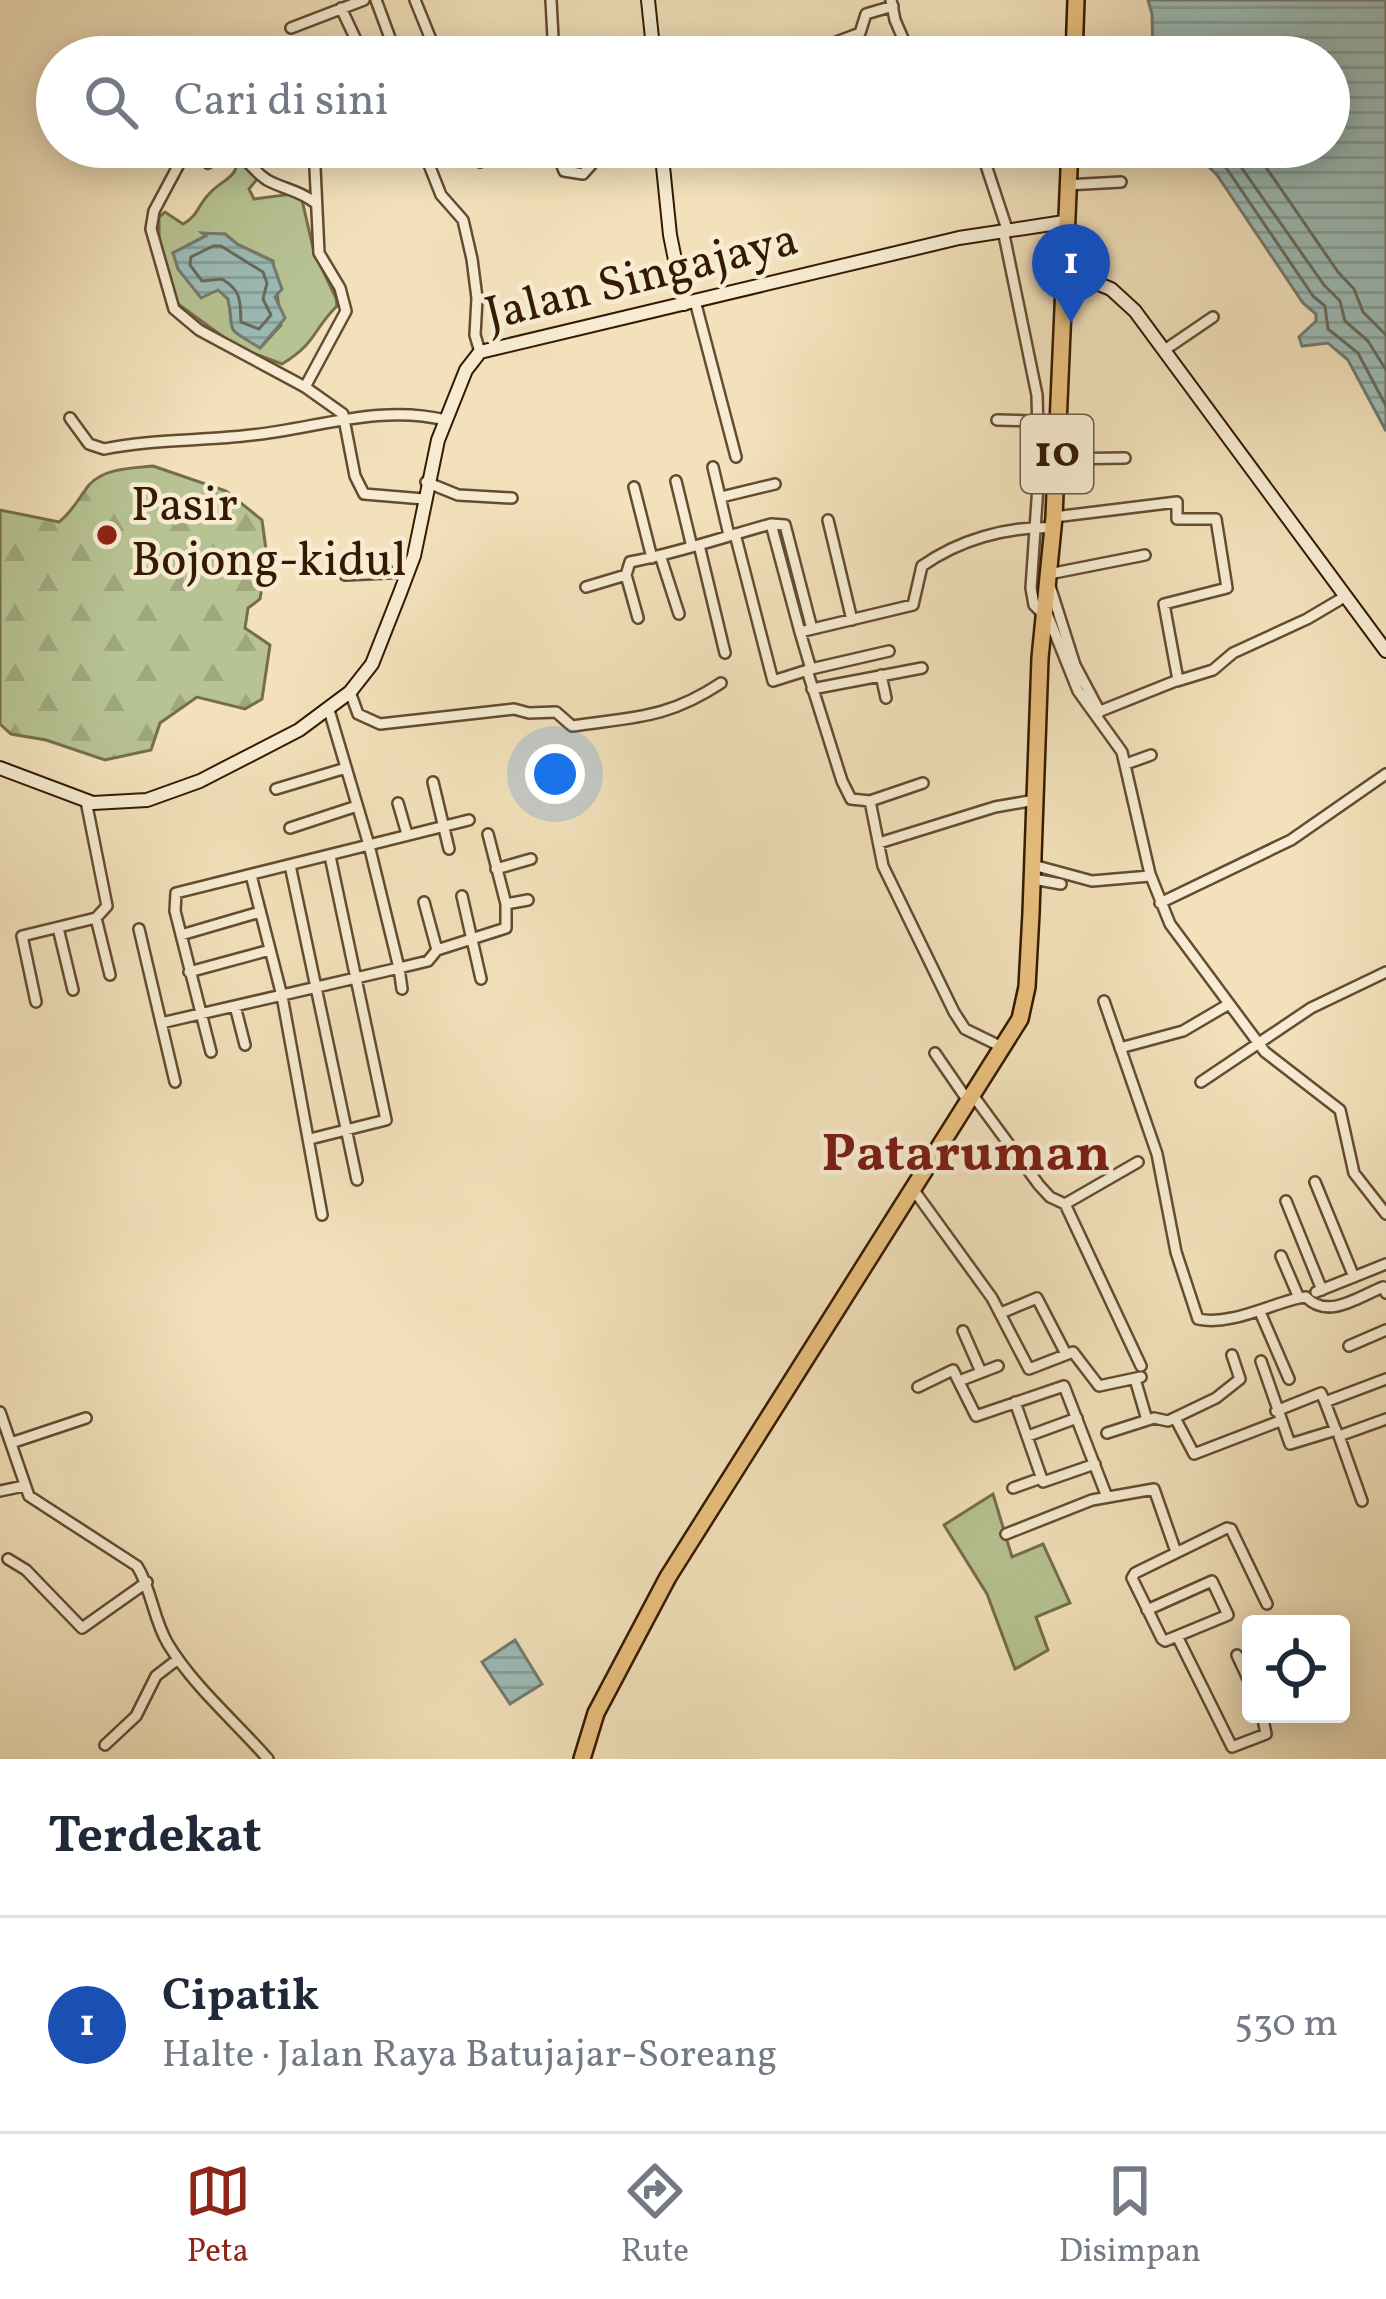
<!DOCTYPE html>
<html lang="id">
<head>
<meta charset="utf-8">
<style>
	body { margin:0; font-family:Vollkorn,serif; background:#f2f2f3; color:#1f2937 }
	.controls { position:absolute; right:36px; bottom:36px; display:grid; overflow:hidden; border-radius:12px; box-shadow:0 6px 30px #0003 }
	.controls button { width:108px; height:108px; display:grid; place-items:center; padding:0; border:0; border-bottom:3px solid #e0e1e3; background:#fff; color:#1f2937; font:60px sans-serif }
	.you { position:absolute; left:555px; top:774px; width:42px; height:42px; margin:-30px; border:9px solid #fff; border-radius:50%; background:#1a73e8; box-shadow:0 0 0 18px #1a73e833 }
	.badge { display:grid; place-items:center; width:78px; height:78px; border-radius:50%; background:#8f2418; color:#fff; font-size:39px; font-weight:700 }
	.pin { position:absolute; translate:-50% -99px; filter:drop-shadow(0 3px 6px #0008) }
	.pin::after { content:''; position:absolute; top:63px; width:42px; height:36px; background:inherit; clip-path:polygon(0 0,100% 0,50% 100%) }
	.list { margin:0; padding:0; list-style:none }
	h2 { display:flex; justify-content:space-between; align-items:center; height:156px; margin:0; padding:0 48px; font-size:51px }
	h2 small { font-size:39px; font-weight:400; color:#747a83 }
	.list li { display:grid; grid-template-columns:78px 1fr auto; gap:36px; align-items:center; box-sizing:border-box; height:216px; padding:0 48px; border-top:3px solid #e0e1e3 }
	.list b { display:block; font-size:45px; white-space:nowrap }
	.list p { margin:0; font-size:39px; white-space:nowrap; color:#747a83 }
	.list em { font-size:39px; font-style:normal; color:#747a83 }
	.icon { flex:none; width:66px; height:66px; fill:none; stroke:currentColor; stroke-width:2; stroke-linecap:round; stroke-linejoin:round }
	.map { position:relative; flex:none; width:1386px; height:1759px; overflow:hidden }
	.search { position:absolute; background:#fff; box-shadow:0 6px 30px #0003; left:36px; right:36px; top:36px; height:132px; display:flex; align-items:center; gap:30px; box-sizing:border-box; padding:0 42px; border-radius:66px; color:#747a83; font-size:45px }
	.sheet { height:372px; background:#fff }
	nav { display:flex; justify-content:space-around; align-items:center; box-sizing:border-box; height:168px; border-top:3px solid #e0e1e3; background:#fff; font-size:33px; color:#747a83 }
	nav a { display:grid; justify-items:center; gap:6px }
	nav .on { color:#8f2418 }
	.map>svg:first-child { display:block }
</style>
</head>
<body>
<div class="map">
<svg width="1386" height="1759" viewBox="0 0 1386 1759">
	<defs>
		<pattern id="forest-firs" width="22" height="20" patternUnits="userSpaceOnUse" patternTransform="scale(3)"><rect width="22" height="20" fill="#b7c393"/><path d="M5 1l3.5 6h-7zM16 11l3.5 6h-7z" fill="#9ea77d"/></pattern>
		<pattern id="water-rules" width="6" height="5" patternUnits="userSpaceOnUse" patternTransform="scale(3)"><rect width="6" height="5" fill="#9cbcb7"/><path d="M0 2.5h6" fill="none" stroke="#87a19c"/></pattern>
	</defs>
	<rect width="100%" height="100%" fill="#f2e1bb"/>
	<filter id="stains"><feTurbulence type="fractalNoise" baseFrequency=".00167" numOctaves="4"/><feColorMatrix values="0 0 0 0 .2 0 0 0 0 .09 0 0 0 0 .02 0 0 0 .5 -.17"/></filter>
	<radialGradient id="worn" r=".72"><stop offset=".6" stop-color="#630" stop-opacity="0"/><stop offset="1" stop-color="#630" stop-opacity=".3"/></radialGradient>
	<!-- green -->
	<path fill="#b7c393" stroke="#766e4a" stroke-width="3" fill-rule="evenodd" d="M238,159L258,178L249,189L254,199L292,194L302,200L314,252L336,298L337,306C313,329 317,343 282,364L237,347L174,301L159,237V217L165,212L183,224C198,216 198,205 209,194C222,179 236,180 238,159ZM225,234L237,244L273,261L281,325L261,347C221,324 236,336 228,299L219,290L207,293L173,253L207,235Z
		M993,1494L1012,1557L1043,1544L1070,1603L1036,1617L1048,1650L1015,1669L987,1594L944,1525Z"/>
	<!-- forest -->
	<path fill="url(#forest-firs)" stroke="#766e4a" stroke-width="3" d="M153,466L226,491L262,520L267,557L260,599L248,608L245,628L270,645L262,699L245,709L197,697L160,723L151,750L105,760L46,740L11,734L0,724V510L59,522C73,511 78,499 89,485C104,468 132,468 153,466Z"/>
	<!-- water -->
	<path fill="url(#water-rules)" stroke="#737b6f" stroke-width="3" d="M1148,0H1386V431L1348,360L1328,343L1302,346L1299,337L1316,321V314L1303,303L1217,175L1189,147H1329V57H1153L1152,14Z
		M202,233L225,234L237,244L272,261L282,289L275,297L285,318L260,348C221,324 236,336 228,299L218,290L201,298L178,269L173,253L206,236Z
		M515,1640L542,1684L510,1704L482,1662Z"/>
	<g fill="none" stroke-linecap="round" stroke-linejoin="round">
		<!-- shore -->
		<path stroke="#686b5c" stroke-width="3" d="M1206,147L1227,169L1313,296L1325,306L1328,329L1358,353L1386,406
			M1227,147L1324,285L1340,301L1345,321L1368,341L1386,370
			M1252,147L1338,272L1354,289L1363,312L1386,335
			M213,246H221L263,272L267,283L263,299L271,315L259,329L241,322C240,301 242,291 222,279L202,281L190,265L191,257Z"/>
		<defs>
			<path id="street" d="M376,0L397,57
				M415,0L436,52
				M551,0L554,57
				M891,0L895,20L911,57
				M341,8L364,57
				M291,28L364,0
				M831,44L860,33L866,14L893,6
				M422,147L441,195L463,220L472,259L477,298L475,335L480,352
				M476,147L480,162
				M555,147L564,171L583,174L607,147
				M980,147L1007,229
				M1066,185L1121,182
				M314,202C299,190 283,189 267,180C250,169 247,154 226,151L208,163L193,151L185,153L154,211L151,229L174,309L199,330L305,387L343,414L355,476L364,494L424,499
				M1003,230L1037,395L1039,471L1031,588L1034,605L1044,615
				M695,301L736,457
				M1166,349L1213,317
				M305,387L346,311L340,288L319,253L314,147
				M70,418L89,444L104,449C152,439 203,441 252,435C318,428 379,404 446,420
				M997,420L1037,421
				M1056,459L1125,458
				M713,467L729,535
				M676,481L692,547
				M426,482L458,495L512,498
				M634,487L652,558
				M721,497L775,484
				M1054,517L1177,502V519H1216L1227,588L1164,604L1178,680L1103,710
				M828,520L852,620
				M771,524L785,525L812,629
				M735,534L773,681L811,669
				M699,545L725,653
				M661,558L679,614
				M1049,574L1145,555
				M345,575L408,572
				M1050,586L1075,665L1100,712
				M586,587L626,575
				M1048,616L1078,691L1122,752L1150,874L1170,924L1265,1052L1340,1110L1354,1173L1386,1214
				M638,618L626,575L630,562C678,553 723,537 771,524L800,632L913,605L922,566C959,540 1007,526 1052,528
				M800,632L811,669L889,651
				M807,670L842,781L851,799L870,801L923,783
				M881,675L886,698
				M1177,681L1213,670L1233,653L1307,619L1346,596
				M812,689L922,668
				M350,692L358,714L380,724L514,709L529,713L556,712L572,726C633,717 667,719 721,683
				M1126,764L1151,755
				M433,782L449,849
				M276,789L346,768
				M870,801L883,866L954,1012L965,1029L1004,1048
				M398,803L407,834
				M290,828L357,806
				M879,843L995,807L1035,800
				M290,865L357,1180
				M1033,865L1092,881L1150,876
				M496,869L531,859
				M251,875L282,996L322,1215
				M1033,879L1061,884
				M462,896L481,979
				M424,902L437,950
				M1160,903L1291,840L1386,774
				M506,904L528,900
				M96,918L110,975
				M58,928L73,990
				M139,929L175,1082
				M181,935L260,912
				M189,972L270,950
				M402,989L399,968L428,961L437,950L506,928V904L488,834
				M1104,1001L1157,1154L1176,1252L1198,1319C1230,1326 1268,1305 1299,1298
				M36,1002L22,936L96,918L107,906L86,801
				M235,1006L245,1045
				M161,1023L399,968L369,845L329,710
				M1120,1048L1183,1031L1229,1004
				M211,1052L175,911L176,893L469,820
				M935,1053L968,1101
				M1201,1082L1311,1008L1386,972
				M972,1094L1039,1185L1050,1197L1065,1204L1141,1366
				M310,1139L386,1120L330,856
				M1315,1182L1354,1277
				M913,1189L992,1298L1029,1369L1073,1352L1099,1386L1141,1377
				M1286,1201L1322,1290
				M1065,1204L1138,1162
				M1281,1256L1299,1298L1306,1297C1328,1320 1358,1297 1383,1287L1386,1293
				M1316,1292L1386,1264
				M1260,1312L1289,1379
				M1001,1313L1037,1298L1066,1354
				M963,1331L981,1372
				M1349,1346L1386,1330
				M1261,1361L1290,1444L1336,1430
				M1135,1379L1147,1420
				M959,1381L998,1366
				M918,1387L953,1370L976,1416L1064,1386L1107,1497
				M1015,1402L1043,1482L1095,1464
				M1325,1402L1336,1431
				M1276,1411L1321,1393L1325,1402L1386,1379
				M0,1412L29,1496L137,1566C152,1590 153,1619 168,1644C195,1688 235,1721 268,1759
				M1175,1418L1194,1454L1280,1421
				M1107,1433L1154,1418L1168,1421L1216,1398L1240,1379L1232,1355
				M1028,1436L1077,1418
				M11,1443L86,1418
				M1013,1488L1041,1478
				M0,1491L24,1486
				M1362,1501L1339,1436L1386,1419
				M1006,1534L1092,1500L1154,1489L1176,1552
				M8,1559L26,1570L82,1628L147,1582
				M1147,1610L1212,1581L1228,1615L1165,1641L1162,1639L1132,1578L1135,1573L1227,1528L1231,1529L1267,1604
				M1177,1636L1232,1747L1266,1734L1262,1714
				M1237,1655L1251,1685
				M105,1745L136,1716L156,1676L178,1659"/>
			<path id="secondary" d="M648,0L654,57
				M661,147L670,235L684,304
				M1066,271L1111,289L1135,311L1386,651
				M0,768L93,803L147,800L200,781L299,730L350,692L372,664L400,593L414,556L438,440L466,370L480,352L959,238L1064,222"/>
			<path id="highway" d="M1074,57L1076,0
				M582,1759L596,1713L668,1577L1020,1019L1027,987L1031,913L1040,658L1054,517L1070,147"/>
		</defs>
		<!-- street casing -->
		<use href="#street" stroke="#644c30" stroke-width="14"/>
		<!-- secondary casing -->
		<use href="#secondary" stroke="#351a02" stroke-width="16"/>
		<!-- highway casing -->
		<use href="#highway" stroke="#351a02" stroke-width="20"/>
		<!-- street -->
		<use href="#street" stroke="#f7ecd3" stroke-width="9"/>
		<!-- secondary -->
		<use href="#secondary" stroke="#f7ecd3" stroke-width="12"/>
		<!-- highway -->
		<use href="#highway" stroke="#e9c07e" stroke-width="15"/>
	</g>
	<!-- markers -->
	<circle fill="#8f2418" stroke="#f7ecd3" stroke-width="4.5" cx="107" cy="535" r="12"/>
	<g text-anchor="middle" dominant-baseline="central" stroke-width="9" stroke-linejoin="round" paint-order="stroke">
		<!-- shield labels -->
		<rect fill="#f7ecd3" stroke="#6f5941" stroke-width="3" x="1021" y="415" width="72" height="78" rx="9"/>
		<g font-size="45" font-weight="bold" fill="#351a02">
			<text x="1057" y="454">10</text>
		</g>
		<!-- street labels -->
		<g font-size="48" fill="#351a02" stroke="#f7ecd3">
			<text transform="translate(642 279) rotate(-14)">Jalan Singajaya</text>
		</g>
		<!-- poi labels -->
		<g font-size="48" fill="#351a02" stroke="#f7ecd3" text-anchor="start">
			<text x="131" y="507">Pasir<tspan x="131" dy="55">Bojong-kidul</tspan></text>
		</g>
		<!-- quarter labels -->
		<g font-size="54" font-weight="bold" fill="#7a1f14" stroke="#f7ecd3">
			<text x="966" y="1156">Pataruman</text>
		</g>
	</g>
	<rect width="100%" height="100%" filter="url(#stains)"/>
	<rect width="100%" height="100%" fill="url(#worn)"/>
</svg>
<div class="controls">
<button><svg class="icon" aria-label="locate" viewBox="0 0 24 24"><circle cx="12" cy="12" r="6"/><path d="M12 2v4M12 18v4M2 12h4M18 12h4"/></svg></button>
</div>
<div class="you"></div>
<div class="pin badge" style="left:1071px;top:323px;background:#1a4fb4">1</div>
<div class="search"><svg class="icon" aria-label="search" viewBox="0 0 24 24"><circle cx="10" cy="10" r="6"/><path d="M15 15l6 6"/></svg>Cari di sini</div>
</div>
<section class="sheet">
<h2>Terdekat<small></small></h2>
<ul class="list">
<li><span class="badge" style="background:#1a4fb4">1</span><div><b>Cipatik</b><p>Halte · Jalan Raya Batujajar-Soreang</p></div><em>530 m</em></li>
</ul>
</section>
<nav>
<a class="on"><svg class="icon" aria-label="map" viewBox="0 0 24 24"><path d="M3 6l6-2 6 2 6-2v14l-6 2-6-2-6 2zM9 4v14M15 6v14"/></svg>Peta</a>
<a><svg class="icon" aria-label="directions" viewBox="0 0 24 24"><path d="M12 3l9 9-9 9-9-9zM9 14v-3h6M13 9l2 2-2 2"/></svg>Rute</a>
<a><svg class="icon" aria-label="saved" viewBox="0 0 24 24"><path d="M7 4h10v16l-5-4-5 4z"/></svg>Disimpan</a>
</nav>
</body>
</html>
